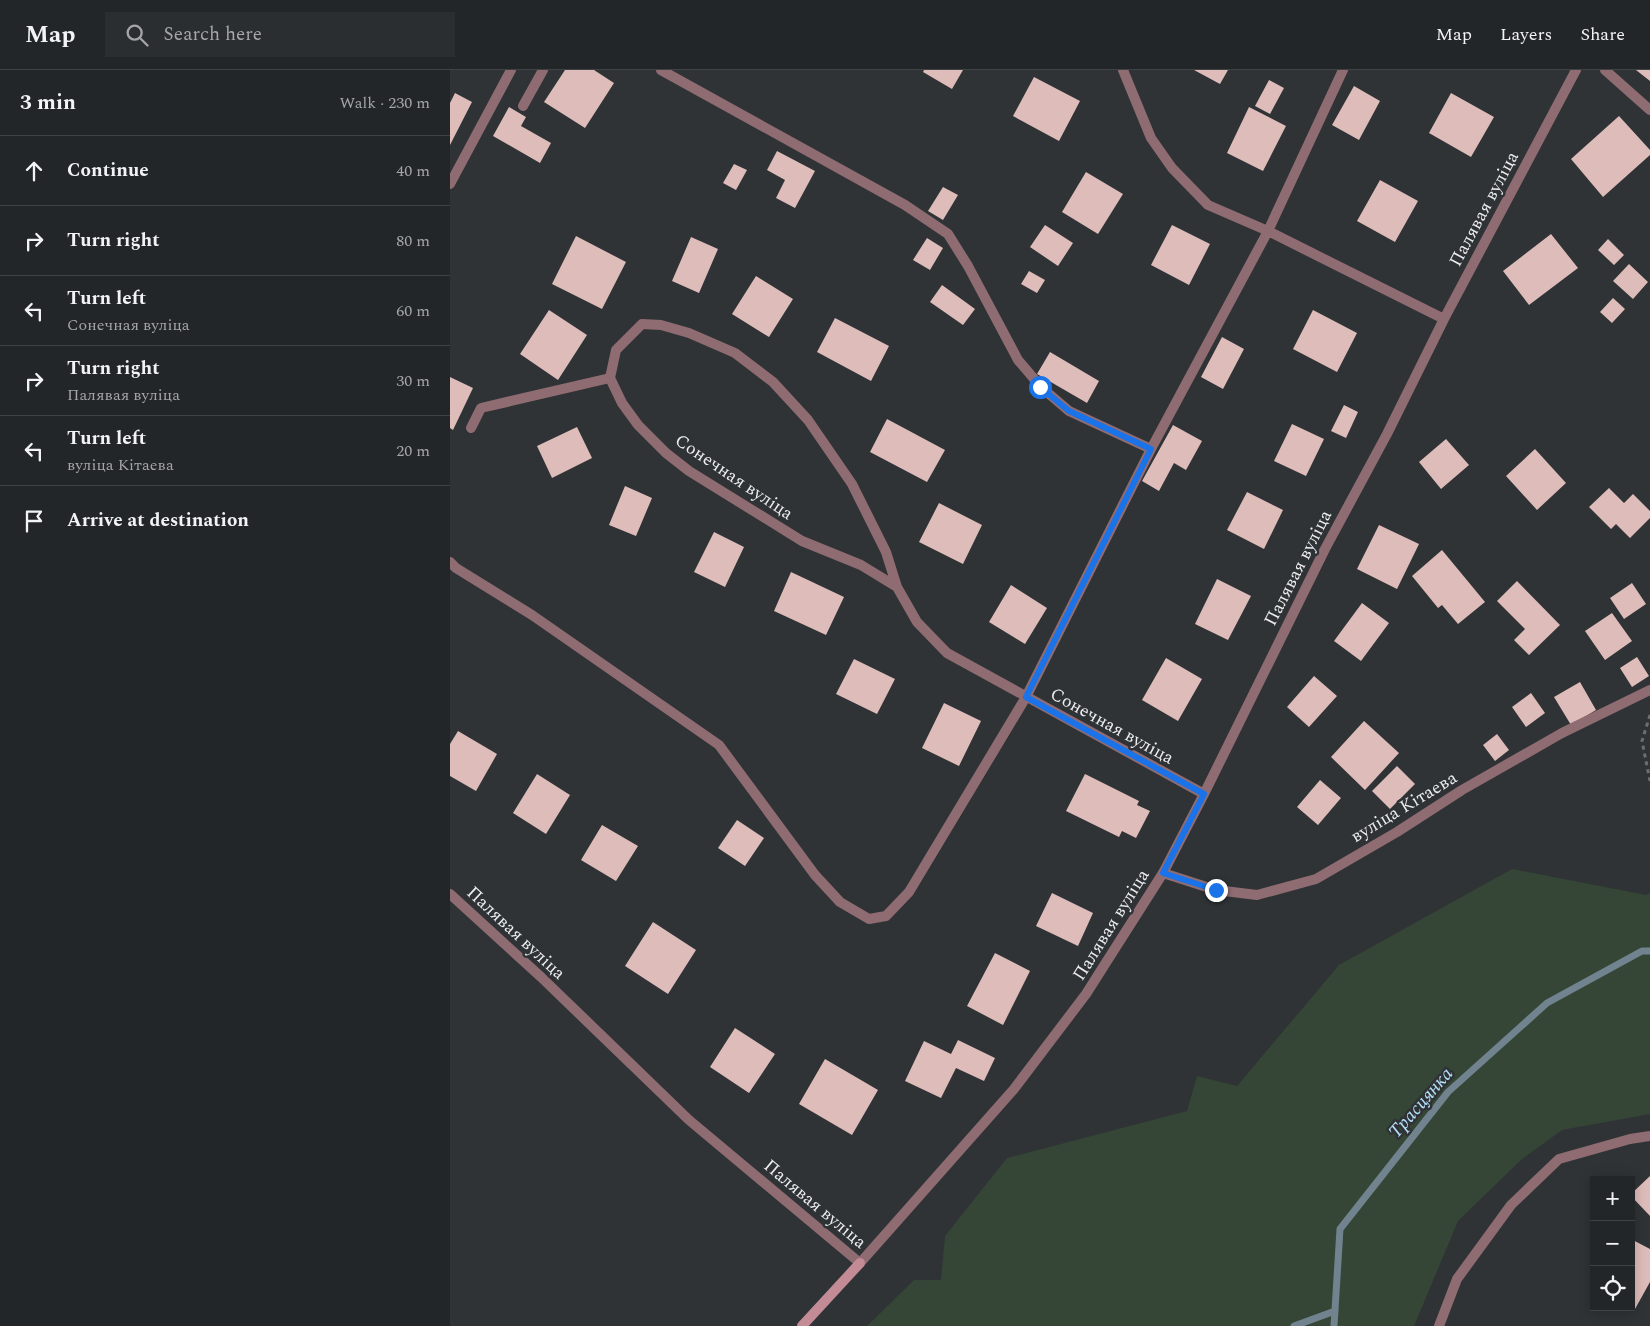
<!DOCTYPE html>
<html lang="en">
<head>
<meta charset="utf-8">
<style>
	body { margin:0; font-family:Spectral,serif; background:#2b2e30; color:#f1f3f6 }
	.controls { position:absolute; right:15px; bottom:15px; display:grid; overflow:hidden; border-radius:0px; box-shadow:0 2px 12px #0003 }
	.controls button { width:45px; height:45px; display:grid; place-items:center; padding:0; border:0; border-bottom:1px solid #404345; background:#232628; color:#f1f3f6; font:25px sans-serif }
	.stop { position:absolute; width:15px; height:15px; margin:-11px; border:4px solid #1a73e8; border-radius:50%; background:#fff }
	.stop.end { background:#1a73e8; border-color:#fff; box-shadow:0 1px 5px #0008 }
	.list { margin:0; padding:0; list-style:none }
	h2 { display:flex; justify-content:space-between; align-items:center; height:65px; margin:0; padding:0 20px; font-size:21px }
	h2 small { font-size:16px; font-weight:400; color:#a3a5a8 }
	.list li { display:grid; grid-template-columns:32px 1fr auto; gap:15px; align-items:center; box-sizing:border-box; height:70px; padding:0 20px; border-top:1px solid #404345 }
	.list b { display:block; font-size:19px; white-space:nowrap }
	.list p { margin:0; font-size:16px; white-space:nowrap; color:#a3a5a8 }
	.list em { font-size:16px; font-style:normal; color:#a3a5a8 }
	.icon { flex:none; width:28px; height:28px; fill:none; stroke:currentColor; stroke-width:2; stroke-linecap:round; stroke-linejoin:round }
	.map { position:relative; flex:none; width:1200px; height:1256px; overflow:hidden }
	header { display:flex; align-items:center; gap:30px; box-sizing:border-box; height:70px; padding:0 25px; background:#232628; border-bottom:1px solid #404345 }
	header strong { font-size:24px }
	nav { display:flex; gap:28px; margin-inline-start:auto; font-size:18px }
	.search { width:350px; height:45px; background:#2b2e30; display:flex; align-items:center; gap:12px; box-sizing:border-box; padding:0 18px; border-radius:0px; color:#a3a5a8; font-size:19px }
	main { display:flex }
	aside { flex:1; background:#232628 }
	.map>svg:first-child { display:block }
</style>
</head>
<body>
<header>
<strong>Map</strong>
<div class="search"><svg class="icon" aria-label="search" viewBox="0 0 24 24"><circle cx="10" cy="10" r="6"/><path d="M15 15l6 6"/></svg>Search here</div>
<nav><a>Map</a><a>Layers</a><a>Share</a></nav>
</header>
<main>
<aside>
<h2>3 min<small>Walk · 230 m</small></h2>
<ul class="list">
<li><svg class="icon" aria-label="ahead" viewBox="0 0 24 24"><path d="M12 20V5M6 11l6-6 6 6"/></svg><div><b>Continue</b></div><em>40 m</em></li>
<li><svg class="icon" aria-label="right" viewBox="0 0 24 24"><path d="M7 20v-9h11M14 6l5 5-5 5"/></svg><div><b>Turn right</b></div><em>80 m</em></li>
<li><svg class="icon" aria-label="left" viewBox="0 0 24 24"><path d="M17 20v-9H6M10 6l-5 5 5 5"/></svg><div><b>Turn left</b><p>Сонечная вуліца</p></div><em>60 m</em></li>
<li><svg class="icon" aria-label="right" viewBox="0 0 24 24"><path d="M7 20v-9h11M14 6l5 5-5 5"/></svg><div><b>Turn right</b><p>Палявая вуліца</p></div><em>30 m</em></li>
<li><svg class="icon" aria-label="left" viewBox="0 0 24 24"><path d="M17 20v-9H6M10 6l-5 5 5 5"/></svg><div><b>Turn left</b><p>вуліца Кітаева</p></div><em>20 m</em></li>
<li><svg class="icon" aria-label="arrive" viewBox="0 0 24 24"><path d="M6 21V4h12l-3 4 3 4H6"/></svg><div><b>Arrive at destination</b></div></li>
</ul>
</aside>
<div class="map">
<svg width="1200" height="1256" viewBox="0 0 1200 1256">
	<rect width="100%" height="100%" fill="#2f3336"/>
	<!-- green -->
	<path fill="#354536" d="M1062,799L1196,825L1200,823V1044L1112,1060L1071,1090L1008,1151L964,1256H417L464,1210H491L495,1166L557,1088L737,1041L747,1006L787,1016L889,895Z"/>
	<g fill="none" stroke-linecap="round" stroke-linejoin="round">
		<!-- stream -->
		<path stroke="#70838e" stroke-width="7" d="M844,1256L885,1241
			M884,1256L890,1159L998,1022L1097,933L1192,881H1200"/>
	</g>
	<!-- building -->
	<path fill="#debcb9" d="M115,0H144L164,13L135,58L94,32Z
		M474,0H513L502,19L473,2Z
		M744,0H778L770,14Z
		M1186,0H1200V11Z
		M584,7L630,31L609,71L563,46Z
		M819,10L834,18L820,44L805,36Z
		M904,16L930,31L909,70L882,55Z
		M5,23L22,32L0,75V33Z
		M1001,23L1044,47L1021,87L979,63Z
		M59,37L76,47L71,56L101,73L90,93L43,66Z
		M799,37L836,56L813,101L777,83Z
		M1169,46L1200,80V85L1153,127L1121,89Z
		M327,81L365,101L345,138L326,128L335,110L317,100Z
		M284,94L297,100L286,120L273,113Z
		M636,102L673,124L648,164L612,142Z
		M930,110L968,131L945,172L907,151Z
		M493,117L508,125L493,150L478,141Z
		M595,155L623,173L608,196L580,177Z
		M722,155L760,174L739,215L701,195Z
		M1101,164L1128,198L1079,235L1053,201Z
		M126,166L176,192L152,239L102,214Z
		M241,167L268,179L249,223L222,211Z
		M477,168L493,178L480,200L463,190Z
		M1158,169L1174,185L1164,195L1148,180Z
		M1179,194L1198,212L1183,229L1163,211Z
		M579,201L595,210L587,223L571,214Z
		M306,206L343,229L319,267L282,244Z
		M492,215L525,239L513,255L480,232Z
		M1163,228L1175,239L1162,253L1150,242Z
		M99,240L137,265L108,310L70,284Z
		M863,240L907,263L887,302L843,279Z
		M385,248L439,276L421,311L367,282Z
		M772,267L794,279L773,319L751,307Z
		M600,282L649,311L637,333L587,304Z
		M0,307L23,318L3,360L0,358Z
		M894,335L908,342L896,368L881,361Z
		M437,349L495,380L477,412L420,382Z
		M842,354L874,369L856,406L824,391Z
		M723,355L752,371L736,400L724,393L709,421L692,411Z
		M127,357L142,388L102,408L87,376Z
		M996,369L1019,395L991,419L969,392Z
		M1085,379L1116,413L1087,440L1056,406Z
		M175,416L202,428L186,466L159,455Z
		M1159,418L1174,433L1183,424L1200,441V448L1180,468L1166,454L1161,459L1139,437Z
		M797,422L833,440L814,479L777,460Z
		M489,433L532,455L513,494L469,472Z
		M929,455L969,474L947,519L907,499Z
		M264,462L294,477L275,517L244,502Z
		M992,480L1035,532L1008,554L992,535L988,538L962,506Z
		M341,502L394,527L376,565L324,541Z
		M767,509L801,526L778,570L745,554Z
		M1067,511L1110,555L1079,585L1064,570L1075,559L1047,531Z
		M1182,513L1196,534L1174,549L1160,528Z
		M561,515L597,538L575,574L539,552Z
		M912,533L939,553L911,591L884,571Z
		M1162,543L1182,571L1155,590L1135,561Z
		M1187,587L1199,606L1182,617L1170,598Z
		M716,588L752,609L728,651L692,630Z
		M404,589L445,609L427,644L386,624Z
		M864,606L887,626L859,657L837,637Z
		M1130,612L1146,640L1121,655L1104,627Z
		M1081,623L1095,643L1076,657L1062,637Z
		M494,633L531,651L509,696L472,678Z
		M914,651L949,683L915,720L881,687Z
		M8,661L47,684L26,721L0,706V674Z
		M1047,664L1059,680L1045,691L1033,675Z
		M947,696L965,714L940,739L922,721Z
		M87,704L120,725L96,764L63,743Z
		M635,704L689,731L687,735L700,741L686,768L672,761L669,767L616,741Z
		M870,710L891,728L868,755L847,737Z
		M287,750L314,768L295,796L268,778Z
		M152,755L188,776L166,811L131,790Z
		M602,823L643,843L628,876L586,856Z
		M203,852L246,880L218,924L175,896Z
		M545,883L580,901L553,955L517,936Z
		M285,958L325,984L299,1023L260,997Z
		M508,970L545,988L534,1011L506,998L491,1028L455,1011L474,971L501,984Z
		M375,989L428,1020L402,1065L349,1034Z
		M1200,1106V1146L1181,1126V1124Z
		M1181,1169L1200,1179V1212L1185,1239L1181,1237Z"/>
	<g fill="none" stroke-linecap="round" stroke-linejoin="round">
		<!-- path -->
		<path stroke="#6c6f72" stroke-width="3" stroke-dasharray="4 4" stroke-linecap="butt" d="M1200,645L1192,671L1200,711"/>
		<!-- lane -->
		<path stroke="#8f6c72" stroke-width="10" d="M1155,0L1200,40
			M73,36L93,0
			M21,358L31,338L160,308
			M713,803L766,820L807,825L866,809L947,762L1012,720L1112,663L1200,620"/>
		<!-- street -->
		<path stroke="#8f6c72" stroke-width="10" d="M211,0L455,135L498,164L518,196L568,290L591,317L619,341L701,379
			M673,0L701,68L722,98L758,135L818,161L994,249
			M0,114L61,0
			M0,492L6,498L82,545L269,675L365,805L390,832L419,849L436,846L459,822L576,627L701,379L818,161L893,0
			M447,517L411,495L352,471L239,401L216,383L188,355L172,333L160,308L166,280L192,254L211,255L239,263L285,283L323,312L358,350L402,414L436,482L447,517L467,552L497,583L754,724
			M0,824L91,907L239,1050L410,1193L564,1019L636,924L713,803L754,724L875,479L937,364L994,249L1126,0
			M989,1256L1007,1209L1061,1135L1109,1089L1180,1069L1200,1066"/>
		<!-- secondary -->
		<path stroke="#c28b95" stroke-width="10" d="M352,1256L410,1193"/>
	</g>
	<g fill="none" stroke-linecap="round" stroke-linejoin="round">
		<!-- route -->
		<path stroke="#1a73e8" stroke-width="6" d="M590,317L619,341L701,379L576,627L754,724L713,803L766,820"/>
	</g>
	<g text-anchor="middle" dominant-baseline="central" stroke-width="5" stroke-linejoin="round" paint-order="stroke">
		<!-- street labels -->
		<g font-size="18" fill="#ebedef" stroke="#2f3336">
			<text transform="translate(1034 139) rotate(-62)">Палявая вуліца</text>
			<text transform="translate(284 407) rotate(34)">Сонечная вуліца</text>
			<text transform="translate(848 498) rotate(-63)">Палявая вуліца</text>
			<text transform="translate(662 656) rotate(29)">Сонечная вуліца</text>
			<text transform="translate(954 737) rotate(-31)">вуліца Кітаева</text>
			<text transform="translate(661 855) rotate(-58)">Палявая вуліца</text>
			<text transform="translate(66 863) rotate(43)">Палявая вуліца</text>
			<text transform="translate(365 1134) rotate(40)">Палявая вуліца</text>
		</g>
		<!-- water labels -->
		<g font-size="19" font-style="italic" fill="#b5e0f9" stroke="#2f3336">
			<text transform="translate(971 1033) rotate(-49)">Трасцянка</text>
		</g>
	</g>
</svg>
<div class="controls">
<button>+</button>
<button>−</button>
<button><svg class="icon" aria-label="locate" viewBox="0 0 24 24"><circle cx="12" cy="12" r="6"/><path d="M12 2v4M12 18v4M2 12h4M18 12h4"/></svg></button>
</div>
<div class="stop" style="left:590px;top:317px"></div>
<div class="stop end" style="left:766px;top:820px"></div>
</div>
</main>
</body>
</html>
